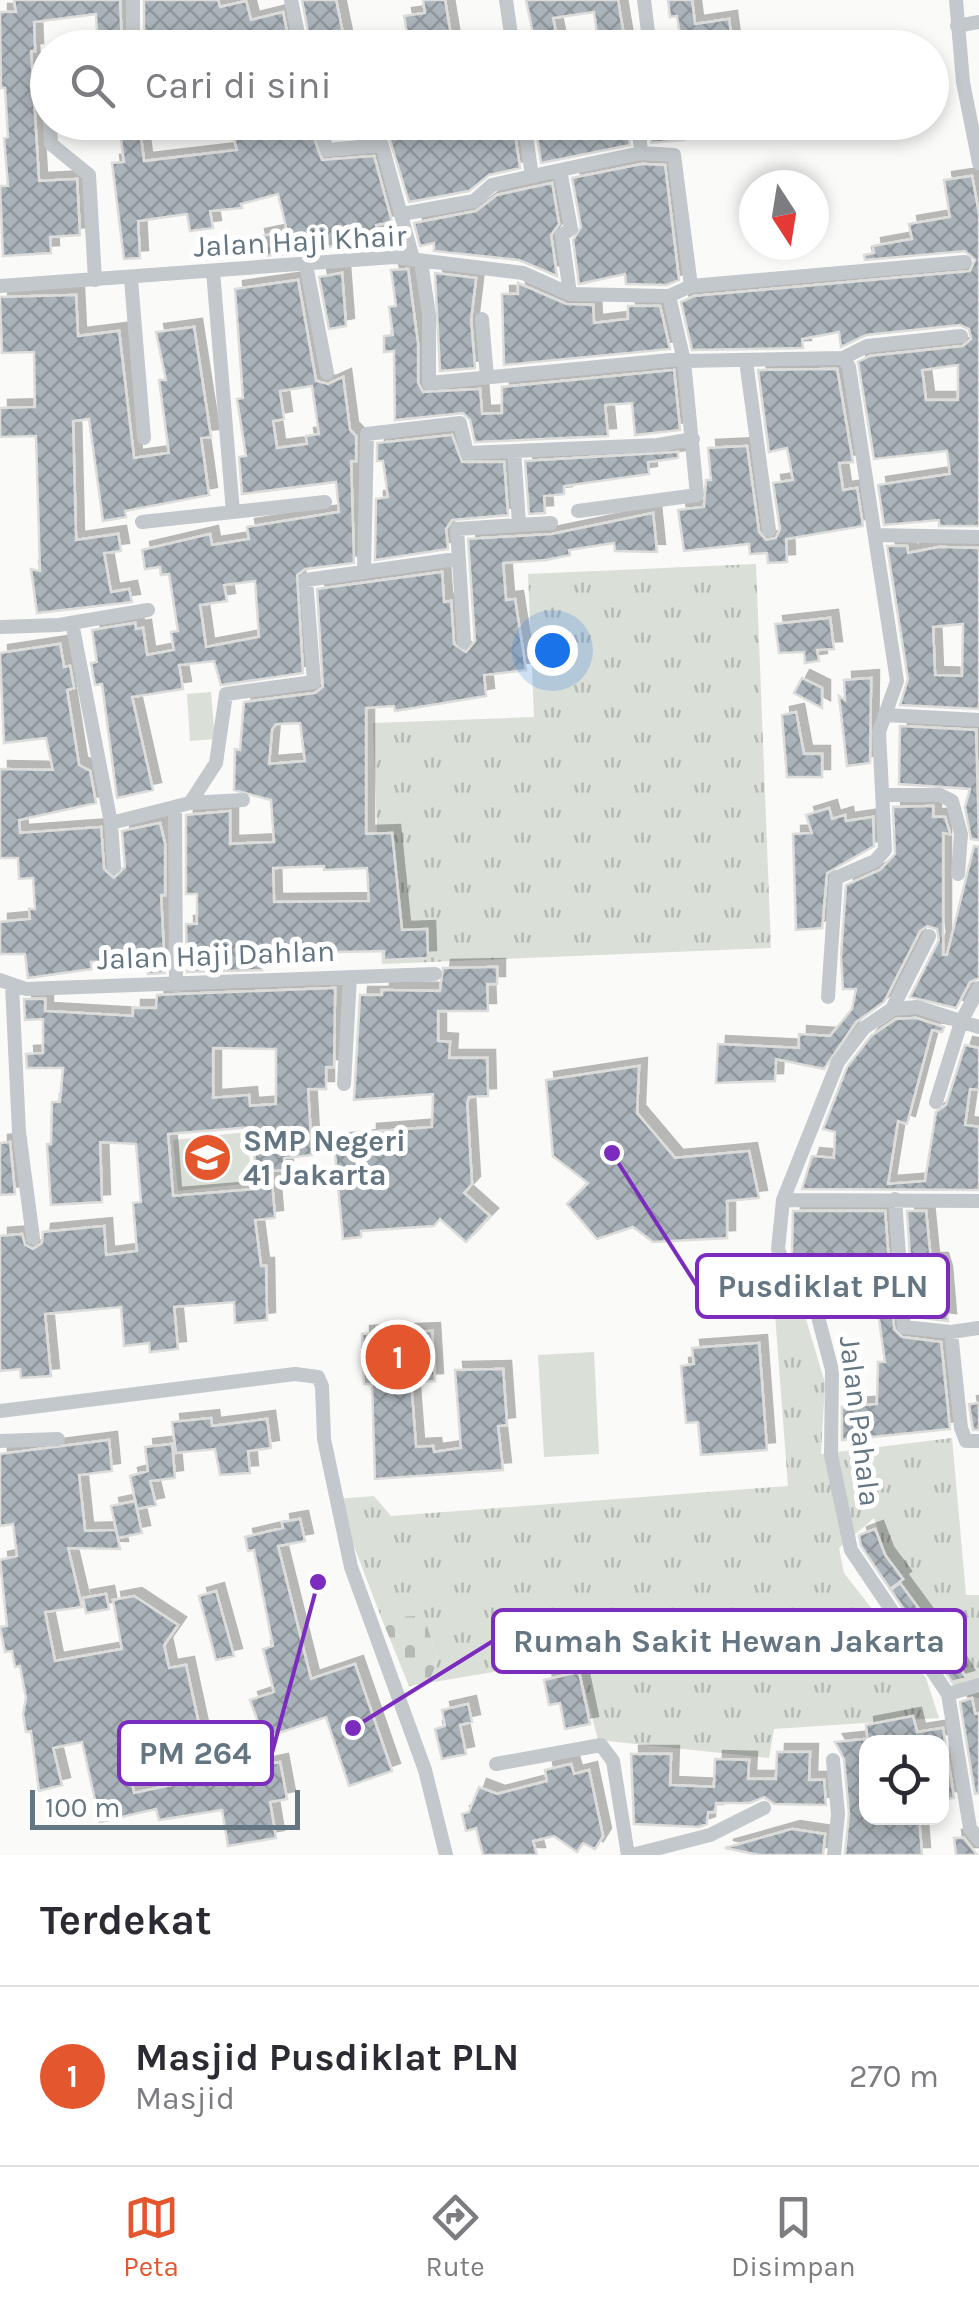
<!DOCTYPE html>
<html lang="id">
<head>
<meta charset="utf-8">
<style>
	body { margin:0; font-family:Karla,sans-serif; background:#f7f7f7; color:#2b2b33 }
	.controls { position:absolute; right:30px; bottom:30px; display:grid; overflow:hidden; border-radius:20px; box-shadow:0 5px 15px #0003 }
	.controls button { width:90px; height:90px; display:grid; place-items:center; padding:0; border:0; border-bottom:2px solid #e1e1e2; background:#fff; color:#2b2b33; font:50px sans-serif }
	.compass { position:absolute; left:739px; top:170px; width:90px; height:90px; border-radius:50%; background:#fff; box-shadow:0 5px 15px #0003; rotate:168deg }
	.scale { position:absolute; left:30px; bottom:25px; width:270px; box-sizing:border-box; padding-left:10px; border:5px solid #657683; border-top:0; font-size:28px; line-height:35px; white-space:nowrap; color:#657683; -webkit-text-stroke:8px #fff; paint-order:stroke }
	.you { position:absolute; left:552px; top:650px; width:35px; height:35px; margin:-25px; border:8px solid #fff; border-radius:50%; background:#1a73e8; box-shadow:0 0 0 15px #1a73e833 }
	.badge { display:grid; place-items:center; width:65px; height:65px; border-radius:50%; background:#e4572e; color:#fff; font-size:32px; font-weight:700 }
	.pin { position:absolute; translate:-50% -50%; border:5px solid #fff; box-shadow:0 2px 10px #0006 }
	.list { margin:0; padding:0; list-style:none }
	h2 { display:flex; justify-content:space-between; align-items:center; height:130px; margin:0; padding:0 40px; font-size:42px }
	h2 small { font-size:32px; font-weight:400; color:#7c7c81 }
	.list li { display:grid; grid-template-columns:65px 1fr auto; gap:30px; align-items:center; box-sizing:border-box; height:180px; padding:0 40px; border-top:2px solid #e1e1e2 }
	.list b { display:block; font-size:38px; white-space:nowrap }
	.list p { margin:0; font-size:32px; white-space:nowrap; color:#7c7c81 }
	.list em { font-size:32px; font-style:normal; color:#7c7c81 }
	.icon { flex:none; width:55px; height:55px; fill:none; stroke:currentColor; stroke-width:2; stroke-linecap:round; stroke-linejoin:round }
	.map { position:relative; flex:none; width:979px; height:1855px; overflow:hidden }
	.search { position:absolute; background:#fff; box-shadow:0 5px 15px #0003; left:30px; right:30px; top:30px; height:110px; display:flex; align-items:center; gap:25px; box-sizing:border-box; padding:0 35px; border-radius:55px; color:#7c7c81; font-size:38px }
	.sheet { height:310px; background:#fff }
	nav { display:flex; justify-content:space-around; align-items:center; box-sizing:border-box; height:140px; border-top:2px solid #e1e1e2; background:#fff; font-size:28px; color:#7c7c81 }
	nav a { display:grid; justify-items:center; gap:5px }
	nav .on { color:#e4572e }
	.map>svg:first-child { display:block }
</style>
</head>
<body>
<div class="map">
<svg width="979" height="1855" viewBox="0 0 979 1855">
	<defs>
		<pattern id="grass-tufts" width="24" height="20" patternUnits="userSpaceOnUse" patternTransform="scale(2.5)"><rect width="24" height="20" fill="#dadfd7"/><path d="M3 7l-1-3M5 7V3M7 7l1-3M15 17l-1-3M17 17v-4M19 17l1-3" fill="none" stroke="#b4b9b4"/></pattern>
		<pattern id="cemetery-stones" width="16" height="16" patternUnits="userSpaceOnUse" patternTransform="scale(2.5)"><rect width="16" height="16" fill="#dadfd7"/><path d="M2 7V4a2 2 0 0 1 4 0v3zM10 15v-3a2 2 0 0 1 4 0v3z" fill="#b4b9b4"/></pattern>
		<pattern id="building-cross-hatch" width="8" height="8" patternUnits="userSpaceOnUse" patternTransform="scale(2.5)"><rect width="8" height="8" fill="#aab3b9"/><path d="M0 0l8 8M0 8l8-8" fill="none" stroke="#8e969c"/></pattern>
		<filter id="shadow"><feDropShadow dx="8" dy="-8" stdDeviation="0" flood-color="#0004"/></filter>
	</defs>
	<rect width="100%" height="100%" fill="#fafaf8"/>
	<!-- grass -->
	<path fill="url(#grass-tufts)" d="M756,564L771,948L382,964L373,723L534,717L528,574Z
		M800,1299L825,1383L821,1454L952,1438L966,1595H979V1698L960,1696L904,1608L874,1518L839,1548L844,1573L926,1678L939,1718L774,1729L769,1758L598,1740L573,1642L522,1645L499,1671L428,1683L438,1661L424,1617H381L336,1499L374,1496L391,1516L788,1486L774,1301Z"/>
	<!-- cemetery -->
	<path fill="url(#cemetery-stones)" d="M424,1616L438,1661L428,1683L409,1686L381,1617Z"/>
	<!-- pitch -->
	<path fill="#dadfd7" d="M211,692L215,739L190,741L187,694Z
		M247,1132L252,1183L178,1191L173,1140Z
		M594,1352L599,1454L544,1457L538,1355Z"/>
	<!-- building -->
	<path fill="url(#building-cross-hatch)" stroke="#dcdcda" stroke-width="2.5" fill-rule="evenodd" filter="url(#shadow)" d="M14,0H120L122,48H98L96,14L34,22L35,51H31L39,181L77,179L80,235L50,237L51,253L3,256L0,186H8L4,138L8,137L5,88H1L0,12H16Z
		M144,0H218L220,7L246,1L251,20L283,12L290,48H144Z
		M302,0H336L346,48H311Z
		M423,0H445L453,48H430L428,36L408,39L404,16L425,13Z
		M526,0H618L626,48H599L594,12L553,18L559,48H536Z
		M668,0H692L695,24L729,19L732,42L682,48L677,16L670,17Z
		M119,122H139L144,161L237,150L230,122H308L322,160L374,156L392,222L376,225L378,233L312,252L261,256L257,237L287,231L278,194L241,204L242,208L210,211L213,228L190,231L187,214L138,221L140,258L124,259L112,163L124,162Z
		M329,122H391L395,138L433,132L432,122H513L520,168L489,175L469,191L409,202L389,137L334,139Z
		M535,122H627L630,145L541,163Z
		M649,122H681L684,140L651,143Z
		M642,164L665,165L679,280L667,285L626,284L625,274L579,284L573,240L581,227L572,178Z
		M972,176L979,214V526H939V520L884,525L878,485L950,474L947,451L874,459L858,362L870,356L963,346L971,339L969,329L960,325L866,335L841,347L839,332L802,339L803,348L692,350L681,302L694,296L970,271L975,260L965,251L865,260L864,255L874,253L873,246L912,239L909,224L950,217L944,180ZM958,365V400H926L922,370Z
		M552,183L559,224L551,235L557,276L519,260L434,251V243L420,246L414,223L476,211L497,195Z
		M408,269L418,344V383L423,392L480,389L482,414L502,413V387L674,370L680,430L635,435L632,403L605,405L608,436L475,442L470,420L463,413L395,420L394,351L384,352V336L393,335L389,307L396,306L391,270Z
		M342,273L346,326L329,329L319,277Z
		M435,273L476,278L471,320L475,368L440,371Z
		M298,280L316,381L328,384L343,377L350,430L356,436V461H351L354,563L305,569L297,575L303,673L221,685L214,661L179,665L183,689L132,697L153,790L117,798L102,684L95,685L91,663L97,662L92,630L135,623L136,629L143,628L147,655L174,650L171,632L178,631L169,574L161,575L160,567L145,569L142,550L210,534L212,545L249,539L247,527L339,512L336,482L242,494L239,457L246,456L237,399L243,398L235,289ZM312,386L319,434L306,436L307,444L277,448L273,421L284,419L280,391ZM255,581L259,637L206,647L200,605L227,601L224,585Z
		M518,283L566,304L593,305L594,323L628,319V306H660L670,349L504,365L502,294H518Z
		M76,295L78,336L119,331L134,458L169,453L159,380H166L156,332L194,327L211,437L201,438L209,495L125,511L126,517L103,521L89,419L73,421L76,540L118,534L121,551L104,553L111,592L129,589L132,602L37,613L31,569L40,571L36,436L0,437V408L35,407L34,352L2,353L0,297Z
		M837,369L853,462L839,463L843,490L857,488L863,526L786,539L787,562L768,563L767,553L750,554L749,544L684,551L678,510L704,507L706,480H711L708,448L747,446L759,532L766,540L776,538L780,529L773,483L793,480L787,448L769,452L758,370Z
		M452,435L462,462H504L508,515L452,520L446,529L448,549L375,560L376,499L388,497L383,461H377V443Z
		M678,452V458L648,462L649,474L564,486V494L544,496L545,513L529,514L525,461Z
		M653,513L657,552L615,551L614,543L569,550L570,555L546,560L503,563L506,600L515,599L526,670L484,675L486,696L395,711L394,706L366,708V834L392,833L402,930L427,929L428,958L384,960V951L284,953L263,955L262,970L187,972L186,924H197V894H186V815L230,811V844L274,842L271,800L234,790L235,749L240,750L244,702L315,693L323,687L317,589L442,572L444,602L451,601L454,644L466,652L475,641L468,539L552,534ZM300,723L305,761L269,764L272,729L276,724ZM324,866V870L367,868L369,901L274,902L273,868Z
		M887,546H907L908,553L939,547L979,548V709L900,705L908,679ZM963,624L962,676L935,675L933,627Z
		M830,618L834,649L817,650L819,661L805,663L804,652L779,653L775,624Z
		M60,644L64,667L70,666L74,688L67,690L79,765L90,771L96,803L19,820L20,833L101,827L104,869L114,878L125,867L122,831L160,823L165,844V895H161L165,973L148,974V962L130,960L91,962L92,969L28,978L25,954H0V922L30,919L29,909H35L33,878L19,879L18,858H0V769L53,770L46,738L4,743L0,653Z
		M802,678L822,688V708L794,693Z
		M871,678L870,763L847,766L839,696L845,700L844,680Z
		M796,712L804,754H822V777H787L782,715Z
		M900,726L976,730L979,840L971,839L965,807L970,789L899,784Z
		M933,806V817H945L950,834L943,833V955H947L974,846L979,847V978L970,982L956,1008L910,997L939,940L937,929L927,926L920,931L884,1002L856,1022L824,1069L776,1059L775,1081L716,1083L718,1044L799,1048V1034L830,1036L852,1009L856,989H843L841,956L846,885L880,870L895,854L893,807Z
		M829,808L832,819L845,815L846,821L873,817L874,846L827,873L822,928L796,930L793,834L812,833L806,815Z
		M497,967V984H487L488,1011H438V1041L450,1042L449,1058H487L488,1096L469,1097L467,1103L472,1184L464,1193L490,1216L466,1242L440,1219L434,1226L361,1231V1237L343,1239L334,1142L369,1138V1132L432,1127L433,1094L354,1100L360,995H382V990L440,991L443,968Z
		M335,988L334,1067H326V1089H308L312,1155L284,1158L285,1170L271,1171L275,1218L255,1220L261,1266H266L267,1320L235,1323L234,1302L174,1307L178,1349L150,1352L149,1343L124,1346L121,1307L45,1314L51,1376L21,1378L20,1369L0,1371V1236L22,1234L25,1245L33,1249L42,1243L43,1232L104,1226L106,1255L137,1251L133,1203L141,1202L136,1144L100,1142L102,1202L51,1205L47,1144H51L52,1102H60L63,1068H27L26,1054L43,1053V1019L25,1020L24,999H45V1011L133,1016V1008H156L157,995ZM213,1048L276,1049V1104L250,1106L249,1095L213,1098ZM252,1127L257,1189L173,1196L168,1134Z
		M916,1018L944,1027L942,1032L932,1030L907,1124L898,1121L888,1184L925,1181L936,1112L946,1105L965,1045L979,1048V1090L970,1089L965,1125L979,1127V1190L802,1189L812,1156L834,1158L835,1132L823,1129L847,1067L871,1036L896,1019Z
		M639,1066L637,1113L675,1158L749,1151L759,1198L727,1201V1238L653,1242L633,1227L597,1239L567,1204L588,1183L553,1156L546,1080Z
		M10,1142L15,1194L0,1195V1143Z
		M793,1211H885L894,1329L902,1337L941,1342L950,1429L842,1440V1407L877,1404L878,1362H885L873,1276L872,1269L835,1267V1258L792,1255Z
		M907,1211H926L931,1261H940L944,1274L948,1321L914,1317Z
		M432,1331L435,1381L411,1382L416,1447L433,1446L434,1452L461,1448L455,1370L503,1369L507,1425L498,1426L503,1470L375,1479L372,1384H364L362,1334Z
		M759,1343L767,1450L701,1455L698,1422L686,1423L681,1366L694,1364L692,1348Z
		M979,1403V1430H973L969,1404Z
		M211,1418L212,1426L267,1419L271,1448L248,1451L250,1473L220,1475L215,1449L176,1453L172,1422Z
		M109,1440L112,1471L79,1475L85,1531L116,1530L120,1549L68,1548L82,1607L45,1612L55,1661L122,1649L113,1600L134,1596L178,1625L164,1645L169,1668L186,1665L204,1748L128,1765L134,1793L280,1762L287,1799L270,1802L276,1838L228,1846L222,1810L159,1820L156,1809L100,1822L82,1742L53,1748L62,1785L39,1791L31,1731L26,1732L23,1714L26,1698L20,1666L15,1667L12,1651L5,1652L0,1627L7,1626L0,1560L17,1556L13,1524L0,1526V1454Z
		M172,1444L175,1478L150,1481L156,1505L137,1509L130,1476L148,1471L145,1447Z
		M135,1501L142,1533L118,1538L111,1506Z
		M300,1519L305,1541L278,1546L311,1679L355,1664L392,1771L349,1786L326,1717L264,1738L250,1700L274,1692L263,1649L273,1646L254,1550L248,1551L245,1537L283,1528L282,1522Z
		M875,1529L885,1555L903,1579L890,1589L861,1546L859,1535Z
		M900,1583L952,1654L966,1678L952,1682L891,1590Z
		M216,1591L234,1656L216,1660L199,1596Z
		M106,1594L109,1609L86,1613L83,1598Z
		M579,1672L590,1724L565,1729L560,1703L549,1705L544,1680Z
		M972,1698L975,1714L979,1713V1793L975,1794L960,1702Z
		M468,1704L472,1722L460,1725L466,1754L442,1759L435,1729L445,1726L442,1710Z
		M913,1716L917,1732L943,1728L954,1798L942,1800V1742H868L866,1725Z
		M866,1739V1818H919L922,1855H845L849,1813L844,1759L835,1742Z
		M777,1752H810L809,1780H824L826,1805L774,1804L764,1797L750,1803H716L715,1812H708L707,1824L699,1827L634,1824L631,1754H671L670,1785L714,1787L715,1759L749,1760L748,1779H776Z
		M571,1764L574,1774L589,1770L603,1836L595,1849L583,1843L577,1852L554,1836L533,1841L537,1855H483L476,1828L466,1831L462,1814L469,1812L479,1787L497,1794L547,1781L545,1770Z
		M792,1829L825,1834L823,1855H760L725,1848Z
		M954,1838H964L977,1855H956Z"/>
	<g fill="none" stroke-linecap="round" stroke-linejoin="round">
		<!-- minor -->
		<path stroke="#c3c8cc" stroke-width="14" d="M133,0V48
			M291,0L301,48
			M506,0L513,48
			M644,0L650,48
			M956,0L963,82L979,163
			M957,26L979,22
			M47,66L48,77
			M50,122L51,144L89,175L95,280
			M318,122L327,150L382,145L413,259
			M524,122L532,176
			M638,122L641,153
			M560,170L571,229L562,235L570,294
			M402,214L474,201L492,185L560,170L641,153L674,155L691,286
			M421,262L429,315V383L681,359
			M306,265L327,373
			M213,271L233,512
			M131,279L144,438
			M0,286L394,257L523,273L570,294L669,296L684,361L843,358L849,367L897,681L879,732L885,850L875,861L836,878L828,997
			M669,296L691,286L965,262
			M482,319L487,377
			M843,358L867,346L961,336
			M746,361L769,530
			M514,451L519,523
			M578,511L697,495L684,361
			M142,522L325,502
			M875,535L979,537
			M364,570L367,434L460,423L467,453L658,445L693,439
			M72,623L111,823L114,867
			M0,627L59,625L148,610
			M464,642L457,529L551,523
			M885,715L979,720
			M883,795H940L952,801L961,834L958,874
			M190,803L243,800
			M175,809L176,986
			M111,823L190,803L216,763L226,694L314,682L306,580L456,559
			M0,980L26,989L435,974
			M12,985L19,1132L33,1238
			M892,1009L929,936
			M979,1027L917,1007L892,1009L864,1028L838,1062L783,1200L778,1249L784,1265L811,1290L832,1370L831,1455L851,1550L948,1694L970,1828L979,1840
			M344,1084L350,977
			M936,1102L961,1022L979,988
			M895,1199L904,1327L951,1332L979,1328
			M783,1200L979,1201
			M951,1332L961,1428L966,1441H979
			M0,1411L295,1374L318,1377L322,1386L324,1439L351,1567L425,1770L446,1855
			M0,1441L58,1439
			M948,1694L979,1685
			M833,1760L838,1814L834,1855
			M496,1764L601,1745L613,1761L628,1855
			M632,1855L710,1835L764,1808"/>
	</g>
	<!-- icons -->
	<defs>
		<symbol id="school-disc" viewBox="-11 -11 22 22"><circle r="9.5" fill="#e4572e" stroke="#fff"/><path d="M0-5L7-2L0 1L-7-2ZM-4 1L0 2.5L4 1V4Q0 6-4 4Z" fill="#fff"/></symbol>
	</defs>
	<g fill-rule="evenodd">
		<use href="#school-disc" x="180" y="1130" width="55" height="55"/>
	</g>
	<g text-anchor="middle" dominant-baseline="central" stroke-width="10" stroke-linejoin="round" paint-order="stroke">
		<!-- street labels -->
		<g font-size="30" fill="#657683" stroke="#fff">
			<text transform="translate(300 241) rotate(-3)">Jalan Haji Khair</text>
			<text transform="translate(216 955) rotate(-2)">Jalan Haji Dahlan</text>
			<text transform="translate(860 1421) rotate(83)">Jalan Pahala</text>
		</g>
		<!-- poi labels -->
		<g font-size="30" font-weight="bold" fill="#657683" stroke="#fff" text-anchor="start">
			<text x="243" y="1141">SMP Negeri<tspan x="243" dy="34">41 Jakarta</tspan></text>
		</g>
	</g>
	<!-- callouts -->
	<path fill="none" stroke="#7b2cbf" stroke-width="4" d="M612 1153L697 1286M353 1728L493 1641M318 1582L272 1753"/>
	<g fill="#7b2cbf" stroke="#fff" stroke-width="4">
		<circle cx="612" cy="1153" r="10"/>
		<circle cx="353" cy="1728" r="10"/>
		<circle cx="318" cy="1582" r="10"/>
	</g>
	<g fill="#fff" stroke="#7b2cbf" stroke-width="4">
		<rect x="697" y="1255" width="251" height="62" rx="10"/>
		<rect x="493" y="1610" width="472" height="62" rx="10"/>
		<rect x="119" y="1722" width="153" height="62" rx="10"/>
	</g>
	<g font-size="32" text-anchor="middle" font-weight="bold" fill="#657683">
		<text x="823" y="1297">Pusdiklat PLN</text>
		<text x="729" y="1652">Rumah Sakit Hewan Jakarta</text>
		<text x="195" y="1764">PM 264</text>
	</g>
</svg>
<div class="controls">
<button><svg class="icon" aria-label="locate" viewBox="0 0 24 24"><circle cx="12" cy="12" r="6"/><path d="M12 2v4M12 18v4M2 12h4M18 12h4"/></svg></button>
</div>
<svg class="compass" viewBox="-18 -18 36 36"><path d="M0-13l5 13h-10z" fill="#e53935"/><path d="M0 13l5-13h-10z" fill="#7c7c81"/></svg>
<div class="scale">100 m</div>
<div class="you"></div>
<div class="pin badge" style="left:398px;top:1357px">1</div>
<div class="search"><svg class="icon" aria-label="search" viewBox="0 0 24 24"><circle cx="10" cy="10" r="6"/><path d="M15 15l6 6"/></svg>Cari di sini</div>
</div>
<section class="sheet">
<h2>Terdekat<small></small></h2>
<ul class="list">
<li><span class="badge">1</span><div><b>Masjid Pusdiklat PLN</b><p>Masjid</p></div><em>270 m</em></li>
</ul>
</section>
<nav>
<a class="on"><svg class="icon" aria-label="map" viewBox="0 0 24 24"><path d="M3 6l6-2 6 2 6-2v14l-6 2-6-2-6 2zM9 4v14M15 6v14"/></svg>Peta</a>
<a><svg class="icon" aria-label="directions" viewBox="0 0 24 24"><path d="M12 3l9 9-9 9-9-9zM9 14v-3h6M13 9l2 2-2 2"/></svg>Rute</a>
<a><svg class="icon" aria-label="saved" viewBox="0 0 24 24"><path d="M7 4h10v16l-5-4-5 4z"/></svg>Disimpan</a>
</nav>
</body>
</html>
